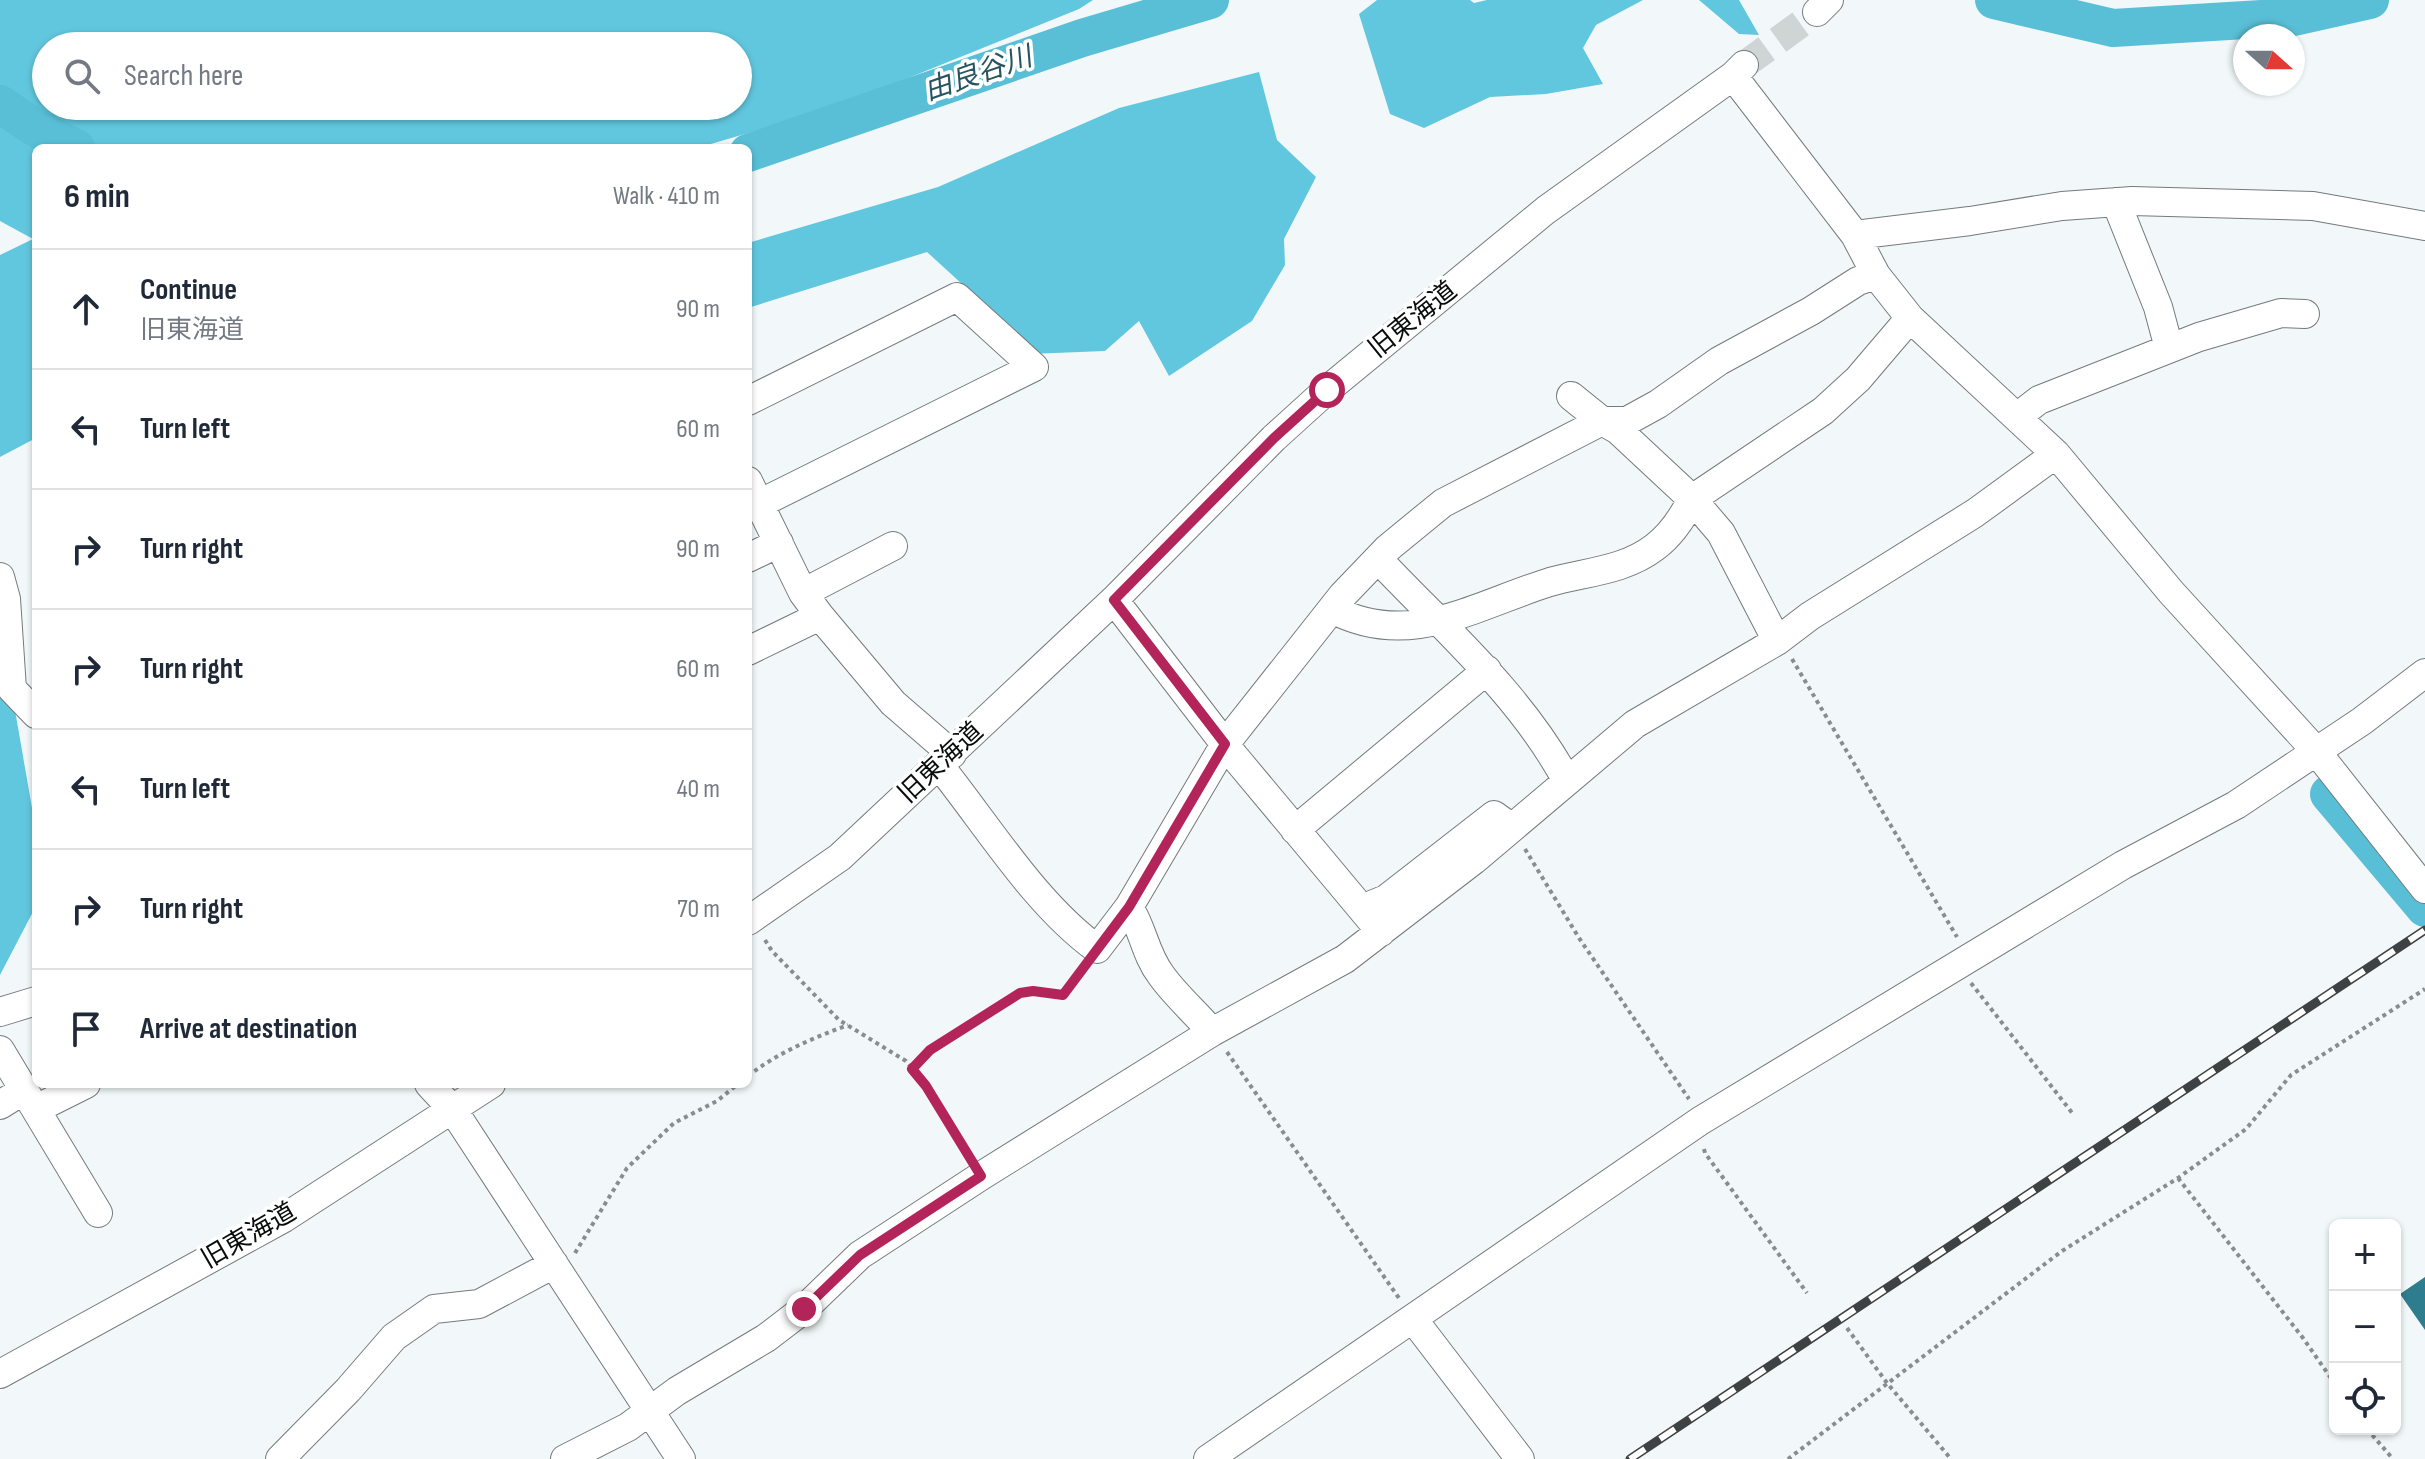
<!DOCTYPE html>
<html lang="en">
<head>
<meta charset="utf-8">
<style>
	body { margin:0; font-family:"Sofia Sans Condensed","Noto Sans JP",sans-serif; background:#f6f6f7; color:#1f2937 }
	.controls { position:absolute; right:24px; bottom:24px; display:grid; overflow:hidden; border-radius:12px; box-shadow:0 2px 6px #0004 }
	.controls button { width:72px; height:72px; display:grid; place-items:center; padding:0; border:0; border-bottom:2px solid #e0e1e3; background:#fff; color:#1f2937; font:40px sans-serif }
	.compass { position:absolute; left:2233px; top:24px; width:72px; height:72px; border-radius:50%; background:#fff; box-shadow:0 2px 6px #0004; rotate:111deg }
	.stop { position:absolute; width:24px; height:24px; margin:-18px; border:6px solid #b3245a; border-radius:50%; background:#fff }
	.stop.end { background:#b3245a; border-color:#fff; box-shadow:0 2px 8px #0008 }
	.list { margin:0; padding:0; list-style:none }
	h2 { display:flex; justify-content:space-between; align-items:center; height:104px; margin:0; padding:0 32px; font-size:34px }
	h2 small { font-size:26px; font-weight:400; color:#747a83 }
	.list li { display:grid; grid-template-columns:52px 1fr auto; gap:24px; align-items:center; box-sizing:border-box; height:120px; padding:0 32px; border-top:2px solid #e0e1e3 }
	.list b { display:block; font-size:30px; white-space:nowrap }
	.list p { margin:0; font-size:26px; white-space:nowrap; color:#747a83 }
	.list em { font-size:26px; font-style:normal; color:#747a83 }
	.icon { flex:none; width:44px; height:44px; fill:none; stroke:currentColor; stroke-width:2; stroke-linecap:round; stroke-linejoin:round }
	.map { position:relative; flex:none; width:2425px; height:1459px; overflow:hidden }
	.search { position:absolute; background:#fff; box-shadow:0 2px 6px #0004; left:32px; top:32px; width:720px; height:88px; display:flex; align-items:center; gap:20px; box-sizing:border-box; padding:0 28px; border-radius:44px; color:#747a83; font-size:30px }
	.panel { position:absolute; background:#fff; box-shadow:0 2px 6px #0004; left:32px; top:144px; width:720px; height:944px; border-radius:12px }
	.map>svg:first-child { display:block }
</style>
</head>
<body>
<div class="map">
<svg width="2425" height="1459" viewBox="0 0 2425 1459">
	<rect width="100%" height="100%" fill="#f2f8f9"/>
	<!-- forest -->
	<path fill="#61c7de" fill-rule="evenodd" d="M0,0H1093L1079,9L834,108L697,148H36V438L0,457V255L33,239L0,221ZM46,46H738V106H46Z
		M1377,0H1470L1474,3L1487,0H1643L1596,25L1583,48L1603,84L1546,94L1490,97L1424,128L1390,114L1359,14Z
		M1699,0H1739L1759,35L1739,34Z
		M1259,72L1277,140L1316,177L1284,239L1285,265L1252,321L1169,376L1139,321L1105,351L1029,354L962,284L927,252L748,308V243L938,187L1119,108Z
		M0,624L36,831V906L0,975Z"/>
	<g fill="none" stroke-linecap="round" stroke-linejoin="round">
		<!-- river -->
		<path stroke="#59bfd6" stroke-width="38" d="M1994,0L2113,28L2294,17L2370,0
			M0,104L34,127L76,148
			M748,153L1082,38L1210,0
			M2329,794L2425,908"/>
	</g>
	<!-- building -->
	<path fill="#2e7d8e" d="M2425,1277V1330L2400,1294Z"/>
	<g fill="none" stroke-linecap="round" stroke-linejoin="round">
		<!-- minor-tunnel -->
		<path stroke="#cfd5d5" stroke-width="28" stroke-dasharray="28 14" stroke-linecap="butt" d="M1744,65L1817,12"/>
		<defs>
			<path id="minor" d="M1817,12L1829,0
				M1733,76L1855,235L1876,275L1910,318L2056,454L2171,592L2316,751L2425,889
				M2116,202L2158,307L2169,348
				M1855,235L1970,221L2062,206L2132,201L2313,206L2425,226
				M748,401L957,297L1034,367L759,504
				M2017,417L2039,400L2199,337L2281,313L2305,314
				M748,481L803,593L820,616L893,703L952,754
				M748,558L779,543
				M1378,559C1445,630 1520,694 1567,781
				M0,577L6,599L12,689L36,714
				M803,593L893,546
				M1114,600L1234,756L1381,932
				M1332,609C1409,650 1476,605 1550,582C1585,572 1624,571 1655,547C1671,535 1683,517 1692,499L1618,430L1602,421L1571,396
				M1777,641L1721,533L1692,499L1823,411L1858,379L1910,318
				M748,651L820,616
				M939,765C988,826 1034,903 1097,949L1129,907C1143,929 1145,954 1161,975C1175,995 1196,1013 1212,1032
				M1295,830L1487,670
				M1129,907L1225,744L1342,596L1388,548L1443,503L1602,421H1627L1658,404L1719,361L1811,311L1858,281L1876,275
				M1362,909L1386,899L1494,815L1512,828
				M748,921L840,857L1114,600L1274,438L1327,390L1546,210L1733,76L1744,65
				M0,1012L36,1001
				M0,1050L98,1213
				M429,1084L453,1110L681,1459
				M0,1105L24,1090
				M36,1109L86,1084
				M1413,1319L1520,1459
				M0,1374L284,1218L491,1084
				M280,1459L348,1390L394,1337L434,1309L479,1304L554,1264
				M565,1459L628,1427L677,1391L766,1338L804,1309L860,1255L981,1176L1212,1032L1345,959L1474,860L1635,724L1777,641L1810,616L1975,513L2056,454
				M1208,1459L1700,1121L2123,865L2236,805L2362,721L2425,673"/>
		</defs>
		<!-- minor casing -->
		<use href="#minor" stroke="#757a7b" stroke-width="30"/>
		<!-- path -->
		<path stroke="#898d8d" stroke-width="4" stroke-dasharray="4 4" stroke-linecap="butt" d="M1792,659L1957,937
			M1525,849L1579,938L1689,1099
			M765,940L772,951L839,1020L906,1061L926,1086L970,1157
			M1971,983L2073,1114
			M1227,1052L1401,1301
			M912,1069L930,1050L1020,993L1033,991L1063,995L1083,967
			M748,1076C777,1053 813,1038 848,1025
			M1704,1149L1705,1153L1807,1293
			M2178,1178L2303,1338L2335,1384
			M575,1253L627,1168L674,1123L717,1101L738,1084
			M1847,1328L1887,1383L1951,1459
			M2367,1429L2393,1459
			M1788,1459L2062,1251L2178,1178L2246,1129L2291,1075L2425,989"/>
		<!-- minor -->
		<use href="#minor" stroke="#fff" stroke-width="28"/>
		<defs>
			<path id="rail" d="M1630,1459L2425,930"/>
		</defs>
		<!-- rail casing -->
		<use href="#rail" stroke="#3f4243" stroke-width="9"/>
		<!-- rail -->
		<use href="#rail" stroke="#fff" stroke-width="6" stroke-dasharray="18" stroke-linecap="butt"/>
	</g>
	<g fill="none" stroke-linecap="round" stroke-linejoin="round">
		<!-- route -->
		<path stroke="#b3245a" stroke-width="10" d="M804,1309L860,1255L981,1176L926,1086L912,1069L930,1050L1020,993L1033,991L1063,995L1129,907L1225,744L1114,600L1274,438L1327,390"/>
	</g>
	<g text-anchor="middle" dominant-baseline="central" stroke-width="7" stroke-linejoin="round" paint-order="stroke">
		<!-- street labels -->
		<g font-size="26" fill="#0a0c0c" stroke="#fff">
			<text transform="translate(1413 320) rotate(-39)">旧東海道</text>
			<text transform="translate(941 763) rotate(-43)">旧東海道</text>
			<text transform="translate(249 1236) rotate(-30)">旧東海道</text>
		</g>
		<!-- water labels -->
		<g font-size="28" font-style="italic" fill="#27545e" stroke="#fff">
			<text transform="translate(978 74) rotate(-19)">由良谷川</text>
		</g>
	</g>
</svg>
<div class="controls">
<button>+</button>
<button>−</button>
<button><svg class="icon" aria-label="locate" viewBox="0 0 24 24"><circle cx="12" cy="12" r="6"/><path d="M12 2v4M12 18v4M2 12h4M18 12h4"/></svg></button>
</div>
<svg class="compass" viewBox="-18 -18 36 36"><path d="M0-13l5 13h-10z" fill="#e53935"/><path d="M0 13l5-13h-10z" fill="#747a83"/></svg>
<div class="stop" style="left:1327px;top:390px"></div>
<div class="stop end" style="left:804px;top:1309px"></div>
<div class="search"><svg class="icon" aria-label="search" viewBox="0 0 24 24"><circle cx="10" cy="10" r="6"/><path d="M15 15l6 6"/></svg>Search here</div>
<section class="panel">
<h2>6 min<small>Walk · 410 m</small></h2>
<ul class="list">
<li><svg class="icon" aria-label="ahead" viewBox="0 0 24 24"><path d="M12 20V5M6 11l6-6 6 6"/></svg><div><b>Continue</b><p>旧東海道</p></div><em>90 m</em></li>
<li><svg class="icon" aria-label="left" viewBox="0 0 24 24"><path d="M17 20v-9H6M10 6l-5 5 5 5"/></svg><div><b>Turn left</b></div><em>60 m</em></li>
<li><svg class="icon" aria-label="right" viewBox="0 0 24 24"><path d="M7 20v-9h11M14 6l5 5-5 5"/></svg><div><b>Turn right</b></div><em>90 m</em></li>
<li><svg class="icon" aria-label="right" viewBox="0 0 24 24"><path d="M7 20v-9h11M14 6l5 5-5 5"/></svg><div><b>Turn right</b></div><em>60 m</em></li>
<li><svg class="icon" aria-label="left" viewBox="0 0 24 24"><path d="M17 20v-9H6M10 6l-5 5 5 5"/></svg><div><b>Turn left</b></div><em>40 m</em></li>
<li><svg class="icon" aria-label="right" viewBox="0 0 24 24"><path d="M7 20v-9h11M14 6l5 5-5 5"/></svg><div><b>Turn right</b></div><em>70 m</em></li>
<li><svg class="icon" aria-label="arrive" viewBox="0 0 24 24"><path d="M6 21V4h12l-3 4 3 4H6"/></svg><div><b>Arrive at destination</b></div></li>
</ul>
</section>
</div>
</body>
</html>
